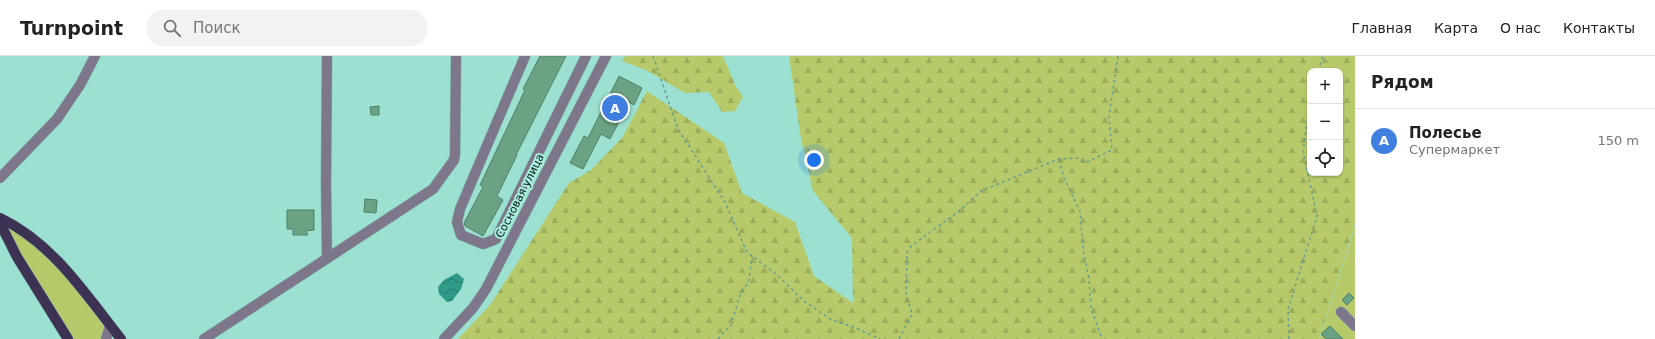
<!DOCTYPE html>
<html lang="ru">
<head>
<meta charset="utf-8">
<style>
	body { margin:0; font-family:"DejaVu Sans",sans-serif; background:#f2f2f2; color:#222 }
	.controls { position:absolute; right:12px; top:12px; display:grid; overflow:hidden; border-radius:8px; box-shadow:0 1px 3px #0004 }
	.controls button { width:36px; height:36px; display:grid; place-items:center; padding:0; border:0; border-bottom:1px solid #e0e0e0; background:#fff; color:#222; font:20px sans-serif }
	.you { position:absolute; left:814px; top:104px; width:14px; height:14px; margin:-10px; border:3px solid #fff; border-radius:50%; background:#1a73e8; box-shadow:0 0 0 6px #1a73e833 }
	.badge { display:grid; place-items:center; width:26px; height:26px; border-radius:50%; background:#ab1f5f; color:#fff; font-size:13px; font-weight:700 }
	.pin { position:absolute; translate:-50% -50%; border:2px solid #fff; box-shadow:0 1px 4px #0006 }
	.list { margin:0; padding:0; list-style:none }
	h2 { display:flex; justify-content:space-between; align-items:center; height:52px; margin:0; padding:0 16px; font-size:17px }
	h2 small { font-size:13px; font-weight:400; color:#767676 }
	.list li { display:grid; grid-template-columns:26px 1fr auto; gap:12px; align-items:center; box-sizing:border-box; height:64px; padding:0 16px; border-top:1px solid #e0e0e0 }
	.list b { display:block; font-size:15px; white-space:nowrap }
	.list p { margin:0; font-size:13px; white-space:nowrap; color:#767676 }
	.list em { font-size:13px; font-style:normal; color:#767676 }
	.icon { flex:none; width:22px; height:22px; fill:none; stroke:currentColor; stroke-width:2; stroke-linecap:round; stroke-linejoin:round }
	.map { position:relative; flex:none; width:1355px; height:283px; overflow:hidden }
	header { display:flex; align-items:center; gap:24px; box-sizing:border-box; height:56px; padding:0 20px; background:#fff; border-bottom:1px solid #e0e0e0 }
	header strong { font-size:19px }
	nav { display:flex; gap:22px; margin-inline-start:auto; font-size:14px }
	.search { width:280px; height:36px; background:#f2f2f2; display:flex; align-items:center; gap:10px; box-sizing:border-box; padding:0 14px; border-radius:16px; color:#767676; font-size:15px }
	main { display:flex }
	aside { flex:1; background:#fff }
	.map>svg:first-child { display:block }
</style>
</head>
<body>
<header>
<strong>Turnpoint</strong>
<div class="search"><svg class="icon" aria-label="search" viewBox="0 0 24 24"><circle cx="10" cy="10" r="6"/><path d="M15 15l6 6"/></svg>Поиск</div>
<nav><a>Главная</a><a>Карта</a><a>О нас</a><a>Контакты</a></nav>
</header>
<main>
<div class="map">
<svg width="1355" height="283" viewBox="0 0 1355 283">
	<defs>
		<pattern id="forest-firs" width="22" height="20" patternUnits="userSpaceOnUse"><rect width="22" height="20" fill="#b6ca6b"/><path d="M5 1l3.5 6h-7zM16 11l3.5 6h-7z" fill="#9bad5c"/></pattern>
		<pattern id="water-waves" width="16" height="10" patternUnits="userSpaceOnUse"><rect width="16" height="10" fill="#2f9a88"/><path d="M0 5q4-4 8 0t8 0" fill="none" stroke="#267d6e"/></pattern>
	</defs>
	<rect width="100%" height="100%" fill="#9be0d1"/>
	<!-- green -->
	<path fill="#b6ca6b" d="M3,167L51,202L105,269L104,283H72L56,260Z
		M1355,170V283H1320L1321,278Z"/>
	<!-- forest -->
	<path fill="url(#forest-firs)" fill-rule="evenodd" d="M625,0H723L736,31L743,41L735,55L722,56L709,36L685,37L648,15L622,5Z
		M789,0H1355V168L1319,283H458L490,249L569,127L591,114L622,82L647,35L724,87L742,137L795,166L814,220L853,247L852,182L813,135L801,83ZM1310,15H1340V117H1310Z"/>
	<!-- water -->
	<path fill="url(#water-waves)" d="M457,217L464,223L461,233L452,245L447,246L439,238L438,231L444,224Z"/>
	<!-- building -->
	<path fill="#6ca284" stroke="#4d8265" d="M540,0H566L516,99H517L497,140L503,144L483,180L465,170L464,167L483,131L480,129L525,34L523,33Z
		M619,20L642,32L634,49L629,46L610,83L601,78L583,113L570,107L584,80L588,82Z
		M379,50V59H371L370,51Z
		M365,143L377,144L376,157L364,156Z
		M287,154H314V174L306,175L308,179H293V173H287Z
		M1349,237L1354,242L1347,249L1342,244Z
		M1330,270L1343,283H1326L1321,278Z"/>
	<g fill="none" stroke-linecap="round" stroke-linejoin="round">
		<defs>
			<path id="minor" d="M327,0L326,128L327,201
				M525,0L460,153L457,166L461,179L483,188L496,183L586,0
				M0,122L57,63L80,29L95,0
				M1341,256L1355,270
				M106,283L110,270
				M204,283L433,133L454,104L455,99L456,0
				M444,283L473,252L486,233L606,0"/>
			<path id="major" d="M0,162C53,187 86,239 121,283
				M0,167L17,201L68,283"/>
		</defs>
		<!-- minor casing -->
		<use href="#minor" stroke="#7fbcaf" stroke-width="11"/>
		<!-- major casing -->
		<use href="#major" stroke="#7fbcaf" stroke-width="11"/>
		<!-- path -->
		<path stroke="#699e93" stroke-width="1.5" stroke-dasharray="3 3" stroke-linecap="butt" d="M653,0L678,73L725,146L747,196L776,218L804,245L830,263L858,273L880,283
			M1318,15L1323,0
			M1059,104L1064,122L1080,155L1083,193L1089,223L1091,252L1102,283
			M718,283L731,269L739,242L749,224L752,200
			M899,283L912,258L906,237L907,196L911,190L958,156L981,135L1059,103L1077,102L1087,106L1112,94L1109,60L1118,0
			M1289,283L1288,253L1317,160L1303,95L1310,47"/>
		<!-- minor -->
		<use href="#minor" stroke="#7e778c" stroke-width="10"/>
		<!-- major -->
		<use href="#major" stroke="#3d3154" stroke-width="10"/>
	</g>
	<g text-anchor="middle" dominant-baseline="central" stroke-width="4" stroke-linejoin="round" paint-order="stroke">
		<!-- street labels -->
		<g font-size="11" fill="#001612" stroke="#a8edde">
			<text transform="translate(520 140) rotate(-63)">Сосновая улица</text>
		</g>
	</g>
</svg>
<div class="controls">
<button>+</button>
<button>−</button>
<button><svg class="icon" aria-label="locate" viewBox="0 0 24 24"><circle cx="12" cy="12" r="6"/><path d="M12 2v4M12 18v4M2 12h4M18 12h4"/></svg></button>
</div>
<div class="you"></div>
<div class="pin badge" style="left:615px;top:52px;background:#3f7fe0">A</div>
</div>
<aside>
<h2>Рядом<small></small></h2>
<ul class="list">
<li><span class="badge" style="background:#3f7fe0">A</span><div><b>Полесье</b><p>Супермаркет</p></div><em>150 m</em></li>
</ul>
</aside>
</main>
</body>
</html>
